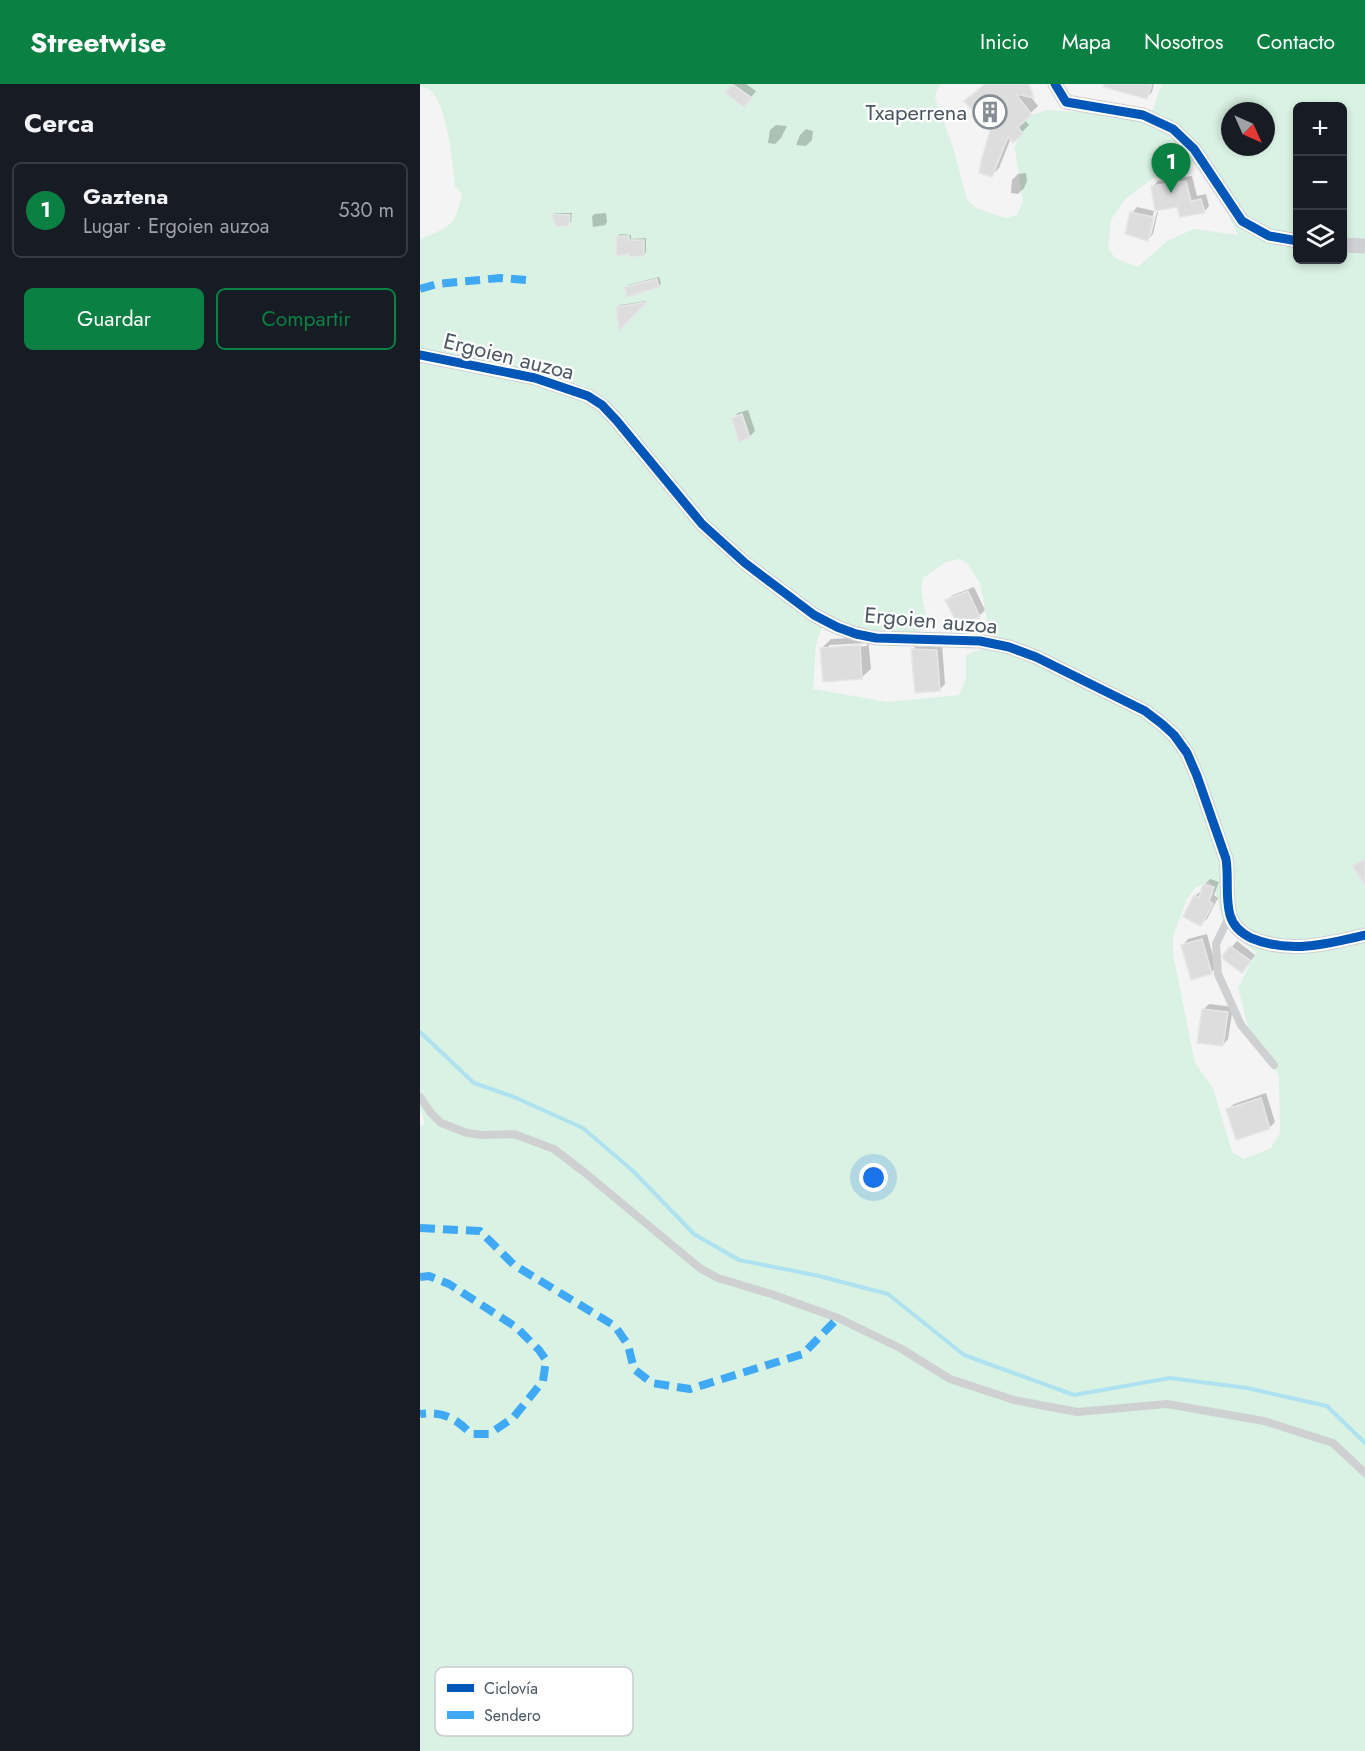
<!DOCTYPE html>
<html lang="es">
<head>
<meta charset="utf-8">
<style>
	body { margin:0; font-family:Jost,sans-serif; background:#242831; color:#f1f3f6 }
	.controls { position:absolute; right:18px; top:18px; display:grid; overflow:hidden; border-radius:9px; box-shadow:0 3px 9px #0003 }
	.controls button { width:54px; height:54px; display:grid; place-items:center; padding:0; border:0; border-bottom:2px solid #363941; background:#171b24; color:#f1f3f6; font:30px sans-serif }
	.compass { position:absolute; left:801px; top:18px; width:54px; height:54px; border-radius:50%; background:#171b24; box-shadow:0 3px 9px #0003; rotate:135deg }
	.you { position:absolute; left:454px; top:1094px; width:21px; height:21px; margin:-15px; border:4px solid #fff; border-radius:50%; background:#1a73e8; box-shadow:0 0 0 9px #1a73e833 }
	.badge { display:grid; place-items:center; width:39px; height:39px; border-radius:50%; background:#0b8043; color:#fff; font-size:20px; font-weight:700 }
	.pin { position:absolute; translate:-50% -50px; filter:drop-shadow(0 2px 3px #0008) }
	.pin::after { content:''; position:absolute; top:32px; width:21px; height:18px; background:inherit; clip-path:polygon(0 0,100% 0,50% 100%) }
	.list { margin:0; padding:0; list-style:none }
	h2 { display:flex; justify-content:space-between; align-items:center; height:78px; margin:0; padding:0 24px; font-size:26px }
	h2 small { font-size:20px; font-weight:400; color:#9ea1a6 }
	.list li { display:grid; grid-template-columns:39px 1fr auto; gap:18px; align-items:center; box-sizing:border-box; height:96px; margin:0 12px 12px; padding:0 12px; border:2px solid #363941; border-radius:9px }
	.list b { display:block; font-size:22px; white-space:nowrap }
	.list p { margin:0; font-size:20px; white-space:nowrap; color:#9ea1a6 }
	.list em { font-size:20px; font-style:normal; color:#9ea1a6 }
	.actions { display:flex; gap:12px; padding:18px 24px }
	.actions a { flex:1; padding:14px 0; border:2px solid #0b8043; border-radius:9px; text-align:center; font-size:21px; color:#0b8043 }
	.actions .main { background:#0b8043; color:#fff }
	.icon { flex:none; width:33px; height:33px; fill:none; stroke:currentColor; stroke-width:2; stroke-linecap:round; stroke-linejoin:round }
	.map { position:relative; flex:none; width:945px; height:1667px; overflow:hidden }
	header { display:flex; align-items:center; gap:36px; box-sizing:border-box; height:84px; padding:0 30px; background:#0b8043; color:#fff }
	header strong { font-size:28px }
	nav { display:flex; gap:33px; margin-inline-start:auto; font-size:21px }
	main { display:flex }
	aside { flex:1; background:#171b24 }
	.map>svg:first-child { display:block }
</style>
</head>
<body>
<header>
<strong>Streetwise</strong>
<nav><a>Inicio</a><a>Mapa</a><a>Nosotros</a><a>Contacto</a></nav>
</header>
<main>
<aside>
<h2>Cerca<small></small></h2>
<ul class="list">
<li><span class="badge">1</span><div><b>Gaztena</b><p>Lugar · Ergoien auzoa</p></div><em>530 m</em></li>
</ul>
<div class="actions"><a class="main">Guardar</a><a>Compartir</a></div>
</aside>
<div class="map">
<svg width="945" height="1667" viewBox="0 0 945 1667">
	<rect width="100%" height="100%" fill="#f4f4f4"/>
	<!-- green -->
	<path fill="#d9f2e3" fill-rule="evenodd" d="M0,0H521L517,5L515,14L533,63L547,116L558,125L585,134L597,131L603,118L595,64L600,42L612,31L626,26L679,29L732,28L742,0H945V1667H0V1042L5,1040L0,1024V155C30,142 35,144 42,110L35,102C32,79 28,19 9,5C8,5 1,2 0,2ZM878,22H922V176H878ZM810,27H846V63H810ZM772,79L792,96L818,151L774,145L747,157L718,183L695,174L688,164L691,136L705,115L743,87ZM539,475L547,479L560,499L572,561L546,571V595L539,611L468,618L393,605L396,561L402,542L464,556L498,550L507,538L501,506L503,494L526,478ZM789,797C798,807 797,821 802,833C808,849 824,859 836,868L818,904L833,961L859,991L860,1049L851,1064L824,1075L812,1068L793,1004L775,979L753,870V852L767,815L775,804Z"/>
	<!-- shadow -->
	<path fill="#0003" fill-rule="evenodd" d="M314,0H326L336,7L329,16L307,9Z
		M565,0H601L618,22L604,35L609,41L593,57L591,54L579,84L572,91L579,21L546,17Z
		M689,0H734L732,8L727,13Z
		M356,41L367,42L361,54L355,60L348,59L350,46Z
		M386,45L393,47L392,56L386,62L376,61L380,51Z
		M606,89L607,97L604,104L598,110L591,109L592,96L598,90Z
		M772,92L777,112L786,110L789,122L784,128L758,121L732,103L738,97Z
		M717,123L734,127L728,151H731L737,128H738L733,150L727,156L712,129Z
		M135,129H152L151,138L149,140L133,131Z
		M186,129L187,138L185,141L173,143L172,133L174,130Z
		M200,150L211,151V155L226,154V168L224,171L210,168L197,152Z
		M239,193L241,199L239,202L206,203L208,201Z
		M226,217L200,244L197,223L200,221Z
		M328,326L335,347L329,353L312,335L318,329Z
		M554,503L565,526L559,532L527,516L533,511Z
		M448,553L451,585L442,593L402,564L411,555ZM447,559V562L409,565V561Z
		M498,560H522L525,600L519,606L493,565Z
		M790,795L799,798L794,811L798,814L787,835L781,840L775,812L781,807H782L784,801Z
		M787,850L796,883L791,889L763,861L768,855Z
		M817,857L835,871L827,882L804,872Z
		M789,920L813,923L808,955L803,961L784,925Z
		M846,1009L855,1038L849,1044L808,1025L814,1020Z"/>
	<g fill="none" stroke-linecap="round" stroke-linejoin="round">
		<!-- stream -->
		<path stroke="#aee2f0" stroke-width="4" d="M0,948L54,999L94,1013L163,1044L213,1087L274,1150L319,1176L399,1192L468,1210L544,1271L654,1311L750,1294L827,1304L907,1322L945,1359"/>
	</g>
	<!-- building -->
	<path fill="#ddddde" stroke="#e5e6e7" stroke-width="1.5" d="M312,0L332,14L324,23L305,9Z
		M565,0H609L614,14L596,10L612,31L598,43L603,50L593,59L588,53L572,93L559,89L561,81H560L576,26L564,39L544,17Z
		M684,0H732L727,15L684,3Z
		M766,97L771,117L781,115L785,129L760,133L757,123L735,127L731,102Z
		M710,128L734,133L728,157L705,150Z
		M131,130L150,131L149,142L136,143Z
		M196,152H209V156H224V172L209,173V170L196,172Z
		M237,195L239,203L207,213L204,203Z
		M227,218L199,247L196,223Z
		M322,330L330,354L319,358L311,334Z
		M548,507L560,533L539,543L525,516Z
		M440,561L442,595L403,598L400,564Z
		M491,565L517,566L520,607L495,609Z
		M945,775V802L932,782Z
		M783,800L794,803L789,817L793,820L781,842L763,833L774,811L779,814Z
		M782,855L792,890L771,896L761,861Z
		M810,862L831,877L822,889L803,875V871Z
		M782,925L808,928L803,962L777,959Z
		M841,1014L850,1045L816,1056L806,1025Z"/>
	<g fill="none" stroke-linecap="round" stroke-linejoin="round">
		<!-- lane -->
		<path stroke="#ced0d2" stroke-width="8" d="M809,833L796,860L798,890L821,941L854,981
			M0,1013L11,1029L21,1039L47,1049L63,1051L94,1050L134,1065L164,1088L281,1185L298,1194L351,1210L418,1234L480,1264L530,1295L594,1316L657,1328L747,1320L844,1337L913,1359L945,1389"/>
		<!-- street -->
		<path stroke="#ced0d2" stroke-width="15" d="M635,0L646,18L723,31L753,45L774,65L822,137L849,152L878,157
			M922,161L945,162
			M0,271L115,294L168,312L182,321L197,337L282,440L325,479L394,531L417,543L436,550L456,554L560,557L589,563L616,573L725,627L742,640L754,651L767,669L777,692L806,775C809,794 805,813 810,831C813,842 821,849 831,854C868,870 908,860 945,851"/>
		<!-- quiet -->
		<path stroke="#3fa9f5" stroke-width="8" stroke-dasharray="15 8" stroke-linecap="butt" d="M0,205L17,200L80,194L106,196
			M0,1144L60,1147L94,1181L195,1242L208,1261L214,1285L232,1299L270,1305L383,1270L418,1234
			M0,1193L9,1192L29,1200L96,1243L119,1266L126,1276L123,1297L93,1334L69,1350H51C36,1334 22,1327 0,1330"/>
		<defs>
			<path id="cycleway" d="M635,0L646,18L723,31L753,45L774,65L822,137L849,152L878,157
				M0,271L115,294L168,312L182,321L197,337L282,440L325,479L394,531L417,543L436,550L456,554L560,557L589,563L616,573L725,627L742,640L754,651L767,669L777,692L806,775C809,794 805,813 810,831C813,842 821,849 831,854C868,870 908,860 945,851"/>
		</defs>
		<!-- cycleway casing -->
		<use href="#cycleway" stroke="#fff" stroke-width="13"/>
		<!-- cycleway -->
		<use href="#cycleway" stroke="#0057b8" stroke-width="9"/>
	</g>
	<!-- icons -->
	<defs>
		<symbol id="building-ring" viewBox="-11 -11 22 22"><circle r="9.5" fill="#fff" stroke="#868d94" stroke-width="1.5"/><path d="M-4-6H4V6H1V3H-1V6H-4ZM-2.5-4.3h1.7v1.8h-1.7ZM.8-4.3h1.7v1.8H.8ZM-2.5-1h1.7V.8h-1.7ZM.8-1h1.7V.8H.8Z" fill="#868d94"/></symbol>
	</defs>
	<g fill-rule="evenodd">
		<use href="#building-ring" x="551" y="9" width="38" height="38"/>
	</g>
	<g text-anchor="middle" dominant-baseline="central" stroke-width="4.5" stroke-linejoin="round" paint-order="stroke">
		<!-- poi labels -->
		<g font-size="22" fill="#4a5661" stroke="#fff" text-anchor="end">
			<text x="547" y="28">Txaperrena</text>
		</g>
		<!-- street labels -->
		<g font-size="22" fill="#4a5661" stroke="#fff">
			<text transform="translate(89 272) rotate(14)">Ergoien auzoa</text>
			<text transform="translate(511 536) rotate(5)">Ergoien auzoa</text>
		</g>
	</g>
	<!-- legend -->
	<rect x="15" y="1583" width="198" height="69" rx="9" fill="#fff" stroke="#c9ccd0" stroke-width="1.5"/>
	<rect x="27" y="1600" width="27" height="8" fill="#0057b8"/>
	<rect x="27" y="1627" width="27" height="8" fill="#3fa9f5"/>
	<g font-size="16" fill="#4a5661">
		<text x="64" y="1610">Ciclovía</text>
		<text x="64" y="1637">Sendero</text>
	</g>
</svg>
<div class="controls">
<button>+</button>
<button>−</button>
<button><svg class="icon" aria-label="layers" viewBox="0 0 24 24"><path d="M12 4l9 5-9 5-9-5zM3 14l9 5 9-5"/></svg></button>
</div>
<svg class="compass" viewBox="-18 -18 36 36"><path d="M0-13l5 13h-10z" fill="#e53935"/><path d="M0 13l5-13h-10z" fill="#9ea1a6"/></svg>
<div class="you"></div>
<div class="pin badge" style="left:751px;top:109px">1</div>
</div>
</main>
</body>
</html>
